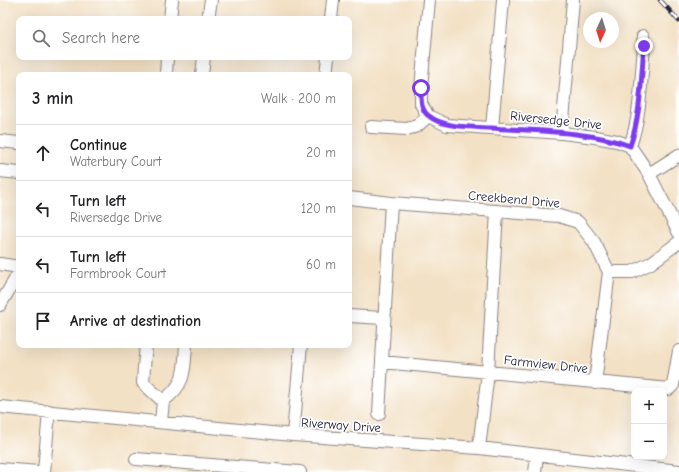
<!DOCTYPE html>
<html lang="en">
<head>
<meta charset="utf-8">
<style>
	body { margin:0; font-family:"Comic Neue",sans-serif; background:#f2f2f2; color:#202124 }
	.controls { position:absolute; right:12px; bottom:12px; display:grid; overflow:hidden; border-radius:8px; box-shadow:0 4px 16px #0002 }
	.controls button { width:36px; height:36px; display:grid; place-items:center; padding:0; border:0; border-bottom:1px solid #e0e0e0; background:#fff; color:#202124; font:20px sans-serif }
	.compass { position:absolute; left:583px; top:12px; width:36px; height:36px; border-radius:50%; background:#fff; box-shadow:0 4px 16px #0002; rotate:184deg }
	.stop { position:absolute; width:12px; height:12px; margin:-9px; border:3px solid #7c3aed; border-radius:50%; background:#fff }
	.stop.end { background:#7c3aed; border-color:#fff; box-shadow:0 1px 4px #0008 }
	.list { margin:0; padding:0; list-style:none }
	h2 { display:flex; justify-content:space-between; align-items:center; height:52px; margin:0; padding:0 16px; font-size:17px }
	h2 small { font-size:13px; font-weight:400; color:#757577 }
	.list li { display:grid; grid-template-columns:26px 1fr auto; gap:12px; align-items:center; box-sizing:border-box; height:56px; padding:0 16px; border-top:1px solid #e0e0e0 }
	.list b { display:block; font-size:15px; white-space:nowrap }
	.list p { margin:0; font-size:13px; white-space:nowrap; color:#757577 }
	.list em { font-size:13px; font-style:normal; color:#757577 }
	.icon { flex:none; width:22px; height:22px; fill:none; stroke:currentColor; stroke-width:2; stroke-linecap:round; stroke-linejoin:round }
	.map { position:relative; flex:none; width:679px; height:472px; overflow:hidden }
	.search { position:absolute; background:#fff; box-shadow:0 4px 16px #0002; left:16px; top:16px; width:336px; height:44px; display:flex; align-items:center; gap:10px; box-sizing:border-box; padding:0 14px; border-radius:8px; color:#757577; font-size:15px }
	.panel { position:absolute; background:#fff; box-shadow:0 4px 16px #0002; left:16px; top:72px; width:336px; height:276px; border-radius:8px }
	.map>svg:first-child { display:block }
</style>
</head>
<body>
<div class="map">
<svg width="679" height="472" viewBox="0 0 679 472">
	<rect width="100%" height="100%" fill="#fff"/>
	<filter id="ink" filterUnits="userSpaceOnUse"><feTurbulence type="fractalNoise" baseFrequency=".025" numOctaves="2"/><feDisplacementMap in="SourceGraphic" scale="8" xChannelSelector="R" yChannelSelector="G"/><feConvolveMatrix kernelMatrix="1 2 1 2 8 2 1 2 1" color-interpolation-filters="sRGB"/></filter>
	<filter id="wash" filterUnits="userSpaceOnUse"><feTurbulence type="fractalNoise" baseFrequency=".012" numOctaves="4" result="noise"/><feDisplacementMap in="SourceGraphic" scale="16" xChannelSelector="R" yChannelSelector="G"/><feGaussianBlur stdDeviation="0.9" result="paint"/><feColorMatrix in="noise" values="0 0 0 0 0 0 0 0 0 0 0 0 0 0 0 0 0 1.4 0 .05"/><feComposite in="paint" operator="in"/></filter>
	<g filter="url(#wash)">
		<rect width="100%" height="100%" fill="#f3e1c5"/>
	</g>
	<g filter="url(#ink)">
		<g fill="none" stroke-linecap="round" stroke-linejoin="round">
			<defs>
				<path id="minor" d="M170,19L172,0
					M208,19L211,0
					M331,19L333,0
					M166,75L167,57
					M202,75L204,57
					M326,75L328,57
					M428,116L447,125L562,133L595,137L617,141L630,146L649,174L679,233
					M428,116L421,104V88L429,0
					M371,127L407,129L417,126L428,116
					M492,128L503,0
					M562,133L573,0
					M0,141L19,143
					M630,146C641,115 641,79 644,46L643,36
					M0,171L19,173
					M649,174L679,155
					M349,198L391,203L559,216L578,222L594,242L609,272L595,383
					M0,264L19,267
					M609,272H632L651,263L679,242
					M0,305L17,276L19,267
					M349,316L383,318
					M146,345L144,367L143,383L163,401
					M382,362L669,389L673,385L679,351
					M0,407L293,435L479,448L679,471
					M379,414L391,203
					M161,422L163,401C186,384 184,371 186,345
					M293,435L301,345
					M479,448L488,372L497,211
					M136,459L300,472
					M0,469L39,472
					M44,472L49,411
					M535,472L537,456"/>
			</defs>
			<!-- minor casing -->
			<use href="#minor" stroke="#8a8280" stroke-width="14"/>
			<!-- minor -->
			<use href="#minor" stroke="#fff" stroke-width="12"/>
			<defs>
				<path id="rail" d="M660,0L679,21"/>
			</defs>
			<!-- rail casing -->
			<use href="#rail" stroke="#22223b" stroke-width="4.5"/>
			<!-- rail -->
			<use href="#rail" stroke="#fff" stroke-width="3" stroke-dasharray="9" stroke-linecap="butt"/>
		</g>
	</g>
	<g fill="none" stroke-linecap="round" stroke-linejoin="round" filter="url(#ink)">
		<!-- route -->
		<path stroke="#7c3aed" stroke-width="5" d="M421,88C421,98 420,110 429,116C443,128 473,127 491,128C533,131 591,131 630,146C641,115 641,79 644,46"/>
	</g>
	<g text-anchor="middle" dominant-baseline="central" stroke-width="3.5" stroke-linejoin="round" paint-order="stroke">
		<!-- street labels -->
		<g font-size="13" fill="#22223b" stroke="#fff">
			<text transform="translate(556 120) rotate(6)">Riversedge Drive</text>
			<text transform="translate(514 199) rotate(5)">Creekbend Drive</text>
			<text transform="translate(546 364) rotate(6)">Farmview Drive</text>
			<text transform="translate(341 425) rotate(4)">Riverway Drive</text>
		</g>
	</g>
</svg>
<div class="controls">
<button>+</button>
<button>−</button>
</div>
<svg class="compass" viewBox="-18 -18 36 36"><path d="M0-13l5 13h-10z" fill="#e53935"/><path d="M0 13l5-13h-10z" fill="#757577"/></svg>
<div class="stop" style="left:421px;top:88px"></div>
<div class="stop end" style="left:644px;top:46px"></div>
<div class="search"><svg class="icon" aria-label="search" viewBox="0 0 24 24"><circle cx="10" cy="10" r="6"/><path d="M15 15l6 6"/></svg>Search here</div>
<section class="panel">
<h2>3 min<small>Walk · 200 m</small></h2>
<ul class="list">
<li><svg class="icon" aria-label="ahead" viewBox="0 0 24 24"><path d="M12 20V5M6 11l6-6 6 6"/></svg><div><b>Continue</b><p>Waterbury Court</p></div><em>20 m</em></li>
<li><svg class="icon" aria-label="left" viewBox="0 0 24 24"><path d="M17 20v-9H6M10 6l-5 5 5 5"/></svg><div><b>Turn left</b><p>Riversedge Drive</p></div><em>120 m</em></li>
<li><svg class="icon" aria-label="left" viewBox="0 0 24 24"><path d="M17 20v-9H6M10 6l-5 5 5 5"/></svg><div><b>Turn left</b><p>Farmbrook Court</p></div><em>60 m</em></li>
<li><svg class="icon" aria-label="arrive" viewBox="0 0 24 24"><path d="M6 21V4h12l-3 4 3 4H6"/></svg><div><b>Arrive at destination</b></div></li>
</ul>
</section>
</div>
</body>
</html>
